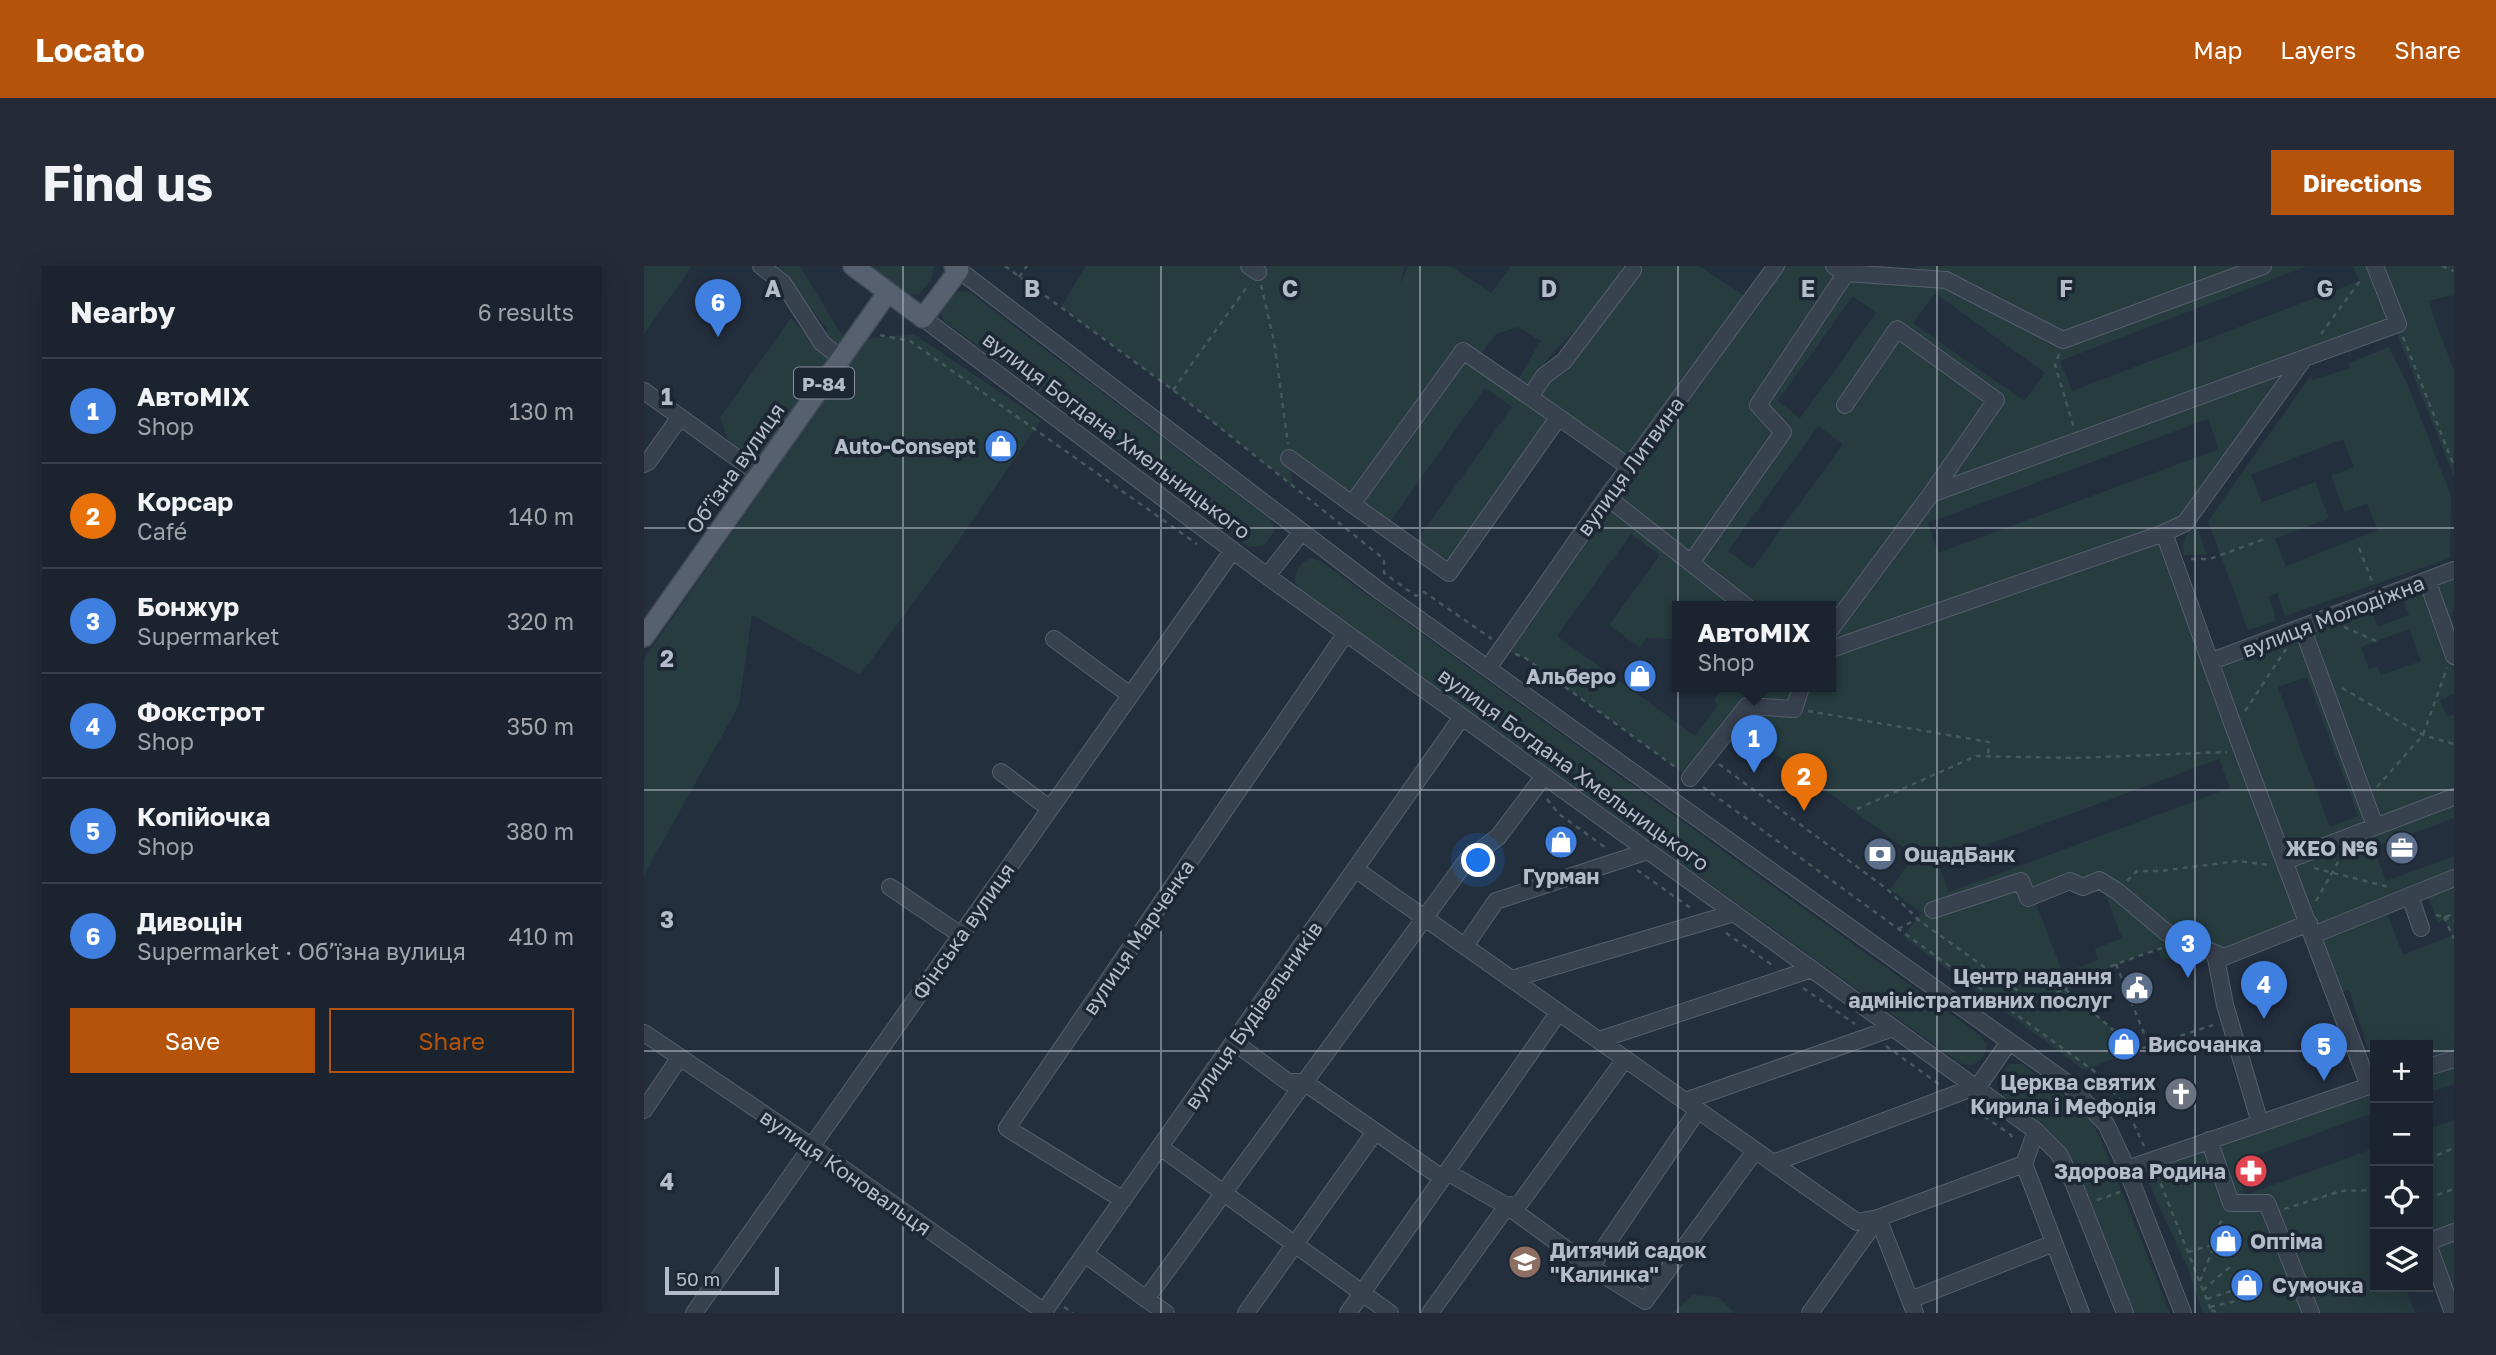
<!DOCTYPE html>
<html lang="en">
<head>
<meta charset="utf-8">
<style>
	body { margin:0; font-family:"Golos Text",sans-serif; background:#242b36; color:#f1f3f6 }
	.controls { position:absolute; right:21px; bottom:21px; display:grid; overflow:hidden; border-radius:0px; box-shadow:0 7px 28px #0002 }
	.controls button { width:63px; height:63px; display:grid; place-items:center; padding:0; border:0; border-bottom:2px solid #39404a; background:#1b232e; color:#f1f3f6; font:35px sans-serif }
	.scale { position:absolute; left:21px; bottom:18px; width:114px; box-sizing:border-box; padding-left:7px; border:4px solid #b4bcc9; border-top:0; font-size:19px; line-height:24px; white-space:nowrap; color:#b4bcc9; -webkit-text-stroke:5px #1d2633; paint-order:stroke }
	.you { position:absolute; left:835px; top:595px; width:24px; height:24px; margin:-18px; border:5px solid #fff; border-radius:50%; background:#1a73e8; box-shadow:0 0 0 10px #1a73e833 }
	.badge { display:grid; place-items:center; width:46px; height:46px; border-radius:50%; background:#b45309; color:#fff; font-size:23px; font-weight:700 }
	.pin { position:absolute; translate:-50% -58px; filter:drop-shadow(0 2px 4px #0008) }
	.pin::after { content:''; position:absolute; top:37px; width:24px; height:21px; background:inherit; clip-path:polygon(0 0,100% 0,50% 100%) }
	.popup { position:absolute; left:1028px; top:335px; width:164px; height:91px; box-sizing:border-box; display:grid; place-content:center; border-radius:0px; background:#1b232e; filter:drop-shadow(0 2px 5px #0005); font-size:23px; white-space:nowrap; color:#a0a4aa }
	.popup b { font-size:26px; color:#f1f3f6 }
	.popup::after { content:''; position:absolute; left:50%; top:100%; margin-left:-14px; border:14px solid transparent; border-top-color:#1b232e }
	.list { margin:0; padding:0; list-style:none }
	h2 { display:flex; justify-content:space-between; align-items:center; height:91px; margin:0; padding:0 28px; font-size:30px }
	h2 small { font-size:23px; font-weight:400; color:#a0a4aa }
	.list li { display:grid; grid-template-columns:46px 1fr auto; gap:21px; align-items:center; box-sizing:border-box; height:105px; padding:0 28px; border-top:2px solid #39404a }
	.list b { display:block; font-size:26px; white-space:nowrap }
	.list p { margin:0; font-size:23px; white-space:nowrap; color:#a0a4aa }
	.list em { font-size:23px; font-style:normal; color:#a0a4aa }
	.actions { display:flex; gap:14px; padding:21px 28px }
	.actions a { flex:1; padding:16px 0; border:2px solid #b45309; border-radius:0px; text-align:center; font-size:24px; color:#b45309 }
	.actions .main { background:#b45309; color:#fff }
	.icon { flex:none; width:38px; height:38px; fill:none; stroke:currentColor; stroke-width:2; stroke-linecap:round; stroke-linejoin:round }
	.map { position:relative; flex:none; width:1810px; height:1047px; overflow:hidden; border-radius:0px }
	header { display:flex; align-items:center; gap:42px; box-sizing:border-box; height:98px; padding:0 35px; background:#b45309; color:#fff }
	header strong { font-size:33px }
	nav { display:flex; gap:38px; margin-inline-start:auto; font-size:24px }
	.intro { display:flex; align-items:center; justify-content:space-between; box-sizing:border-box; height:168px; padding:0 42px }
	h1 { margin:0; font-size:49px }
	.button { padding:18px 32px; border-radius:0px; background:#b45309; color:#fff; font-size:24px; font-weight:700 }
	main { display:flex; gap:42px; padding:0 42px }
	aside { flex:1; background:#1b232e; border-radius:0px; box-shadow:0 7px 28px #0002 }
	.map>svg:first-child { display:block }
</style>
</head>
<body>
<header>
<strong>Locato</strong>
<nav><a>Map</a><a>Layers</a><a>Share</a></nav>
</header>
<div class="intro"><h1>Find us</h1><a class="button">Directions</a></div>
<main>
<aside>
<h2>Nearby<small>6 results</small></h2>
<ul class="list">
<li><span class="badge" style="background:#3f7fe0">1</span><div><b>АвтоMIX</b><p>Shop</p></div><em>130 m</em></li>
<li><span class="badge" style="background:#e8710a">2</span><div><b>Корсар</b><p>Café</p></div><em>140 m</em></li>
<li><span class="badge" style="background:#3f7fe0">3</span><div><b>Бонжур</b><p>Supermarket</p></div><em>320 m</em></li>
<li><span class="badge" style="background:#3f7fe0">4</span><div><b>Фокстрот</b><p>Shop</p></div><em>350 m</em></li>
<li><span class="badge" style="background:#3f7fe0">5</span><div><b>Копійочка</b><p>Shop</p></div><em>380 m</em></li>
<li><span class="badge" style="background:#3f7fe0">6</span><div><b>Дивоцін</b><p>Supermarket · Обʼїзна вулиця</p></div><em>410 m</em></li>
</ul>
<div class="actions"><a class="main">Save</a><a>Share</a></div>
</aside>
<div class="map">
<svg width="1810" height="1047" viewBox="0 0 1810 1047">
	<rect width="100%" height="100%" fill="#242f3e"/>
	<!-- green -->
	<path fill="#263c3f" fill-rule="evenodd" d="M0,0H48L0,68Z
		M134,0H156L199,71L194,80L183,74V63Z
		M223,0H290V1L287,14L275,28H262Z
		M442,0H761L756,19L764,0H806L847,27L867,0H979L967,23L944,53L913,82L879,124L886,131L993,0H1055L1107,34L1133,0H1190L1299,13L1271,0H1663L1416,95L1428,125L1715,15L1709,0H1810V29L1784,35L1810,105V211L1752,65L1661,102L1550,254L1563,288L1540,289L1538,279L1550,255L1515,269L1568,395L1724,336L1734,361L1765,349L1756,324L1810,304V346L1807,348L1810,357V428L1796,434L1803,451L1810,448V552L1730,582L1742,615L1810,590V818L1784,827V779H1731V804L1705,724L1691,728L1664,657L1573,698L1517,692L1514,683L1477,696L1422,723L1493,784L1440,804L1259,670L1278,647L1246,624L1270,589L1091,458L1049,514L880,391L868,387L858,380L984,202L914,152L805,307L645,193L649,220L529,124L417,41ZM1291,27L1401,107L1380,135L1269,57ZM1209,30L1232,47L1156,152L1134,135ZM874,61L897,75L870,120L835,91L852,68ZM841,122L868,141L773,274L746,256ZM1564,153L1575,183L1294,287L1284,257ZM1174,160L1199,178L1108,303L1084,285ZM987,268L1016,289L965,359L995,381L1003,372L1033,373V341H1187V421H1079L1070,435L1074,439L1051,470L913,370ZM1765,363L1777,395L1737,409L1733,400L1725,403L1717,381ZM1663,411L1714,550L1686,561L1634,421ZM1575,493L1586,522L1305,626L1294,597ZM1456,615L1478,672L1451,683L1454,694L1419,707L1389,631L1426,618L1429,626ZM1781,624L1794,656L1801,654L1807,670L1759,689L1740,640Z
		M315,25L325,26L626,253L631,264L621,279L605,281L300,55L297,47C301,36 304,29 315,25Z
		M147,52L175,82L188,91L115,193C89,191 83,174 76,152Z
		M270,68L397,154L306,287L216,409L108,349L95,439L0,609V393L223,73Z
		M1745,81L1763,117L1807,230L1806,292L1641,350L1633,327L1624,331L1631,348L1630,356L1604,364L1564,255L1667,109L1669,114L1706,102L1705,97ZM1699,173L1710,201L1687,210L1701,246L1723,237L1734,264L1642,300L1631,273L1685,252L1671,216L1618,236L1607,209Z
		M669,292L678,296L1337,770L1343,779C1341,790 1337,795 1326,800L1316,797L658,325L651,317C652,303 656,295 669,292Z
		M1366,798H1378L1430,838L1447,854L1458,876L1526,1047H1488L1423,884L1360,831C1352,817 1356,810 1366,798Z
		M1731,819V846L1590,898L1601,929L1731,882V1021H1761L1771,1047H1559L1542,998L1513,936L1504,914L1514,913L1507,894Z
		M1810,854V1047L1784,995V863Z
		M1049,1029L1074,1031L1091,1047H1028Z"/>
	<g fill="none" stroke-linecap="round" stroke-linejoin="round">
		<defs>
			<path id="minor" d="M117,0L139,17L178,77L197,92
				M605,0L614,6
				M1190,0L1202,7L1302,14L1419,74L1619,0
				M315,4L737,326L1422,816L1462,858L1479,894L1539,1047
				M279,52L623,310L1392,865L1415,888L1430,918L1481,1047
				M1659,94L1541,257L1520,267L1590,462L1725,820
				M0,125L115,208
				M886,131L819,85L708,238L805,307L914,152
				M1201,139L1253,63L1352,134L1287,228
				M645,192L708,238
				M0,198L4,196L36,151
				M985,201L886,131L900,110L920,95L989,4
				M963,231L1103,341
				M1047,297L1139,166L1114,139L1202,7
				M623,310L657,267
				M1783,314L1810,390
				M1658,361L1731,560
				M1187,363L1287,228L1754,58L1731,0
				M410,373L486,429
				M1187,383L1520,267
				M1568,395L1810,304
				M844,402L963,231L1132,0
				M357,506L406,543
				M1046,512L1103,440L1150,443L1157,421
				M1641,595L1810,531
				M711,603L1213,956L1234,952
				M246,621L317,669
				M1766,630L1777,662
				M1289,644L1377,615L1384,632L1426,615L1439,621L1455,614L1473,625L1523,667L1580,691L1665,657
				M1669,669L1810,612
				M821,680L852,635L1004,585
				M1571,687L1581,739L1616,857
				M868,713L1090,647
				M0,767L167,880L402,1047
				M955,774L1168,703
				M590,776L644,816H660L798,912
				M1784,801L1810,793
				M1041,835L1249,762
				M0,844L36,791
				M1392,865L1380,898L1437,1047
				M1565,874L1587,937H1623L1667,1047
				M516,881L746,1047
				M1129,897L1328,822H1333L1365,776
				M1483,903L1731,818
				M479,934L363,862L702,367
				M863,940L947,1001L1001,1035L1111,885
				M863,940L876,937L981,793
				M1784,976L1810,966
				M1784,978L1809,1047
				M441,988L502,1033L823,594L854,571L900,510
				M947,1001L1054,844
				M502,1033L522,1047
				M1266,1034L1234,952L1380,898
				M50,1047L589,284
				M399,1047L818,451
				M602,1047L731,866
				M704,1047L915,746
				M786,1047L863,940L803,906
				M1166,1047L1234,952
				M1271,1047L1266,1034L1410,977"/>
			<path id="major" d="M209,0L279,52L315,4L310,0
				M0,371L244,26"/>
		</defs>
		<!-- minor casing -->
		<use href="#minor" stroke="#565f6c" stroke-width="18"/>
		<!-- major casing -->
		<use href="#major" stroke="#414a57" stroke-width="22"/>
		<!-- path -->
		<path stroke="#44595c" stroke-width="2.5" stroke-dasharray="5 5" stroke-linecap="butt" d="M361,0L529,124L740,293V307L772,330L780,326L848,373
			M1798,0L1810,5
			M375,11L383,0
			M617,19L630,75L644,178
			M1677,68L1718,12
			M236,69L266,75L553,278
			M1759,71L1810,200
			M1415,88L1411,99L1430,162
			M529,124L605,18
			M1715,282L1729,318
			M1547,293H1566L1620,273
			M1700,361L1732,375
			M871,388L880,391L1034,503
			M1698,422L1779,469L1810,478
			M1164,445L1345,476L1344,489
			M1601,445L1642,383
			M1075,498L1243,623L1274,653
			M1059,521L1450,805L1481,839L1500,880
			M1733,521L1779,469L1803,402
			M903,533L915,548L962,582
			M1213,543L1332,490L1432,492L1583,486
			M1670,602L1745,621
			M993,604L1048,643
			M1483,615L1493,605H1516L1594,595L1625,599
			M1672,635L1698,589
			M1792,649L1800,651L1810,648
			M1800,651L1810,673
			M1800,651L1810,655
			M1254,663L1273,653L1391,737L1472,698L1518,682
			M1082,667L1128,699
			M1472,698L1505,780
			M1159,722L1211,758
			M1421,723L1493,784L1569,759
			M1242,780L1296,819
			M1324,839L1367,869L1370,876
			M1784,893L1810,882
			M1513,908L1568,1047
			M1784,932L1810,923
			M1453,934L1476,926
			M1640,943L1697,925L1731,924
			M1544,986L1578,976
			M1556,1015L1571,978L1572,965L1580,950
			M1559,1024L1587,1000
			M1563,1033L1596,1022
			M420,1041L429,1047
			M1566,1041L1600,1033
			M1567,1044L1577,1047"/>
		<!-- minor -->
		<use href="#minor" stroke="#38414e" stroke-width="16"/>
		<!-- major -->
		<use href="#major" stroke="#56606e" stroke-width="19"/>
	</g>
	<!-- grid -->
	<path fill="none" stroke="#b4bcc9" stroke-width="2" stroke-opacity="0.55" d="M259,0V1047M517,0V1047M776,0V1047M1034,0V1047M1293,0V1047M1551,0V1047M0,262H1810M0,524H1810M0,785H1731M1784,785H1810"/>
	<!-- icons -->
	<defs>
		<symbol id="shop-disc" viewBox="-11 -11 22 22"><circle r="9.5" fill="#3f7fe0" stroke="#1d2633"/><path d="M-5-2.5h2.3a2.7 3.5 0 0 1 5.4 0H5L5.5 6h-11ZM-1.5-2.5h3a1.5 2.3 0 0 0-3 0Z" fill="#fff"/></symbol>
		<symbol id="office-disc" viewBox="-11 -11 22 22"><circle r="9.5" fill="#5c6f8a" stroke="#1d2633"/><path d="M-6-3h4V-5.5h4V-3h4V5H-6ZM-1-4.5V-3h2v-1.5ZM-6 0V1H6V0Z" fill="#fff"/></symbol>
		<symbol id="bank-disc" viewBox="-11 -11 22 22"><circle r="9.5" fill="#5c6f8a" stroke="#1d2633"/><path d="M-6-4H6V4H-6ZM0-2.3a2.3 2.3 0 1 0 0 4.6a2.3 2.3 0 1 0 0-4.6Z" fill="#fff"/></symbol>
		<symbol id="civic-disc" viewBox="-11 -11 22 22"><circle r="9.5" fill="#5c6f8a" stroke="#1d2633"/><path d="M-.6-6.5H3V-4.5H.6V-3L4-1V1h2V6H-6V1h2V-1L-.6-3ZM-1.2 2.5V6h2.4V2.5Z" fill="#fff"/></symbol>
		<symbol id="church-disc" viewBox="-11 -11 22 22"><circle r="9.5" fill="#6b7280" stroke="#1d2633"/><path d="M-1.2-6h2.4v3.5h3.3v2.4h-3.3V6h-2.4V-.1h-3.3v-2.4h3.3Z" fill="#fff"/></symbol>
		<symbol id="pharmacy-disc" viewBox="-11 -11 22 22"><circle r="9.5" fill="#e0444e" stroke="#1d2633"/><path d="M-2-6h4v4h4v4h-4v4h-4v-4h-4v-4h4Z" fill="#fff"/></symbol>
		<symbol id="school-disc" viewBox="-11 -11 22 22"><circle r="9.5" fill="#8d6e63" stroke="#1d2633"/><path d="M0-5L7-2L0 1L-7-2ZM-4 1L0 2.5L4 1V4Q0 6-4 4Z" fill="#fff"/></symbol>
	</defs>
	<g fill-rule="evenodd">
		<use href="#shop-disc" x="338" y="161" width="38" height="38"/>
		<use href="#shop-disc" x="977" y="391" width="38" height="38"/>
		<use href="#shop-disc" x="898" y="557" width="38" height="38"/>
		<use href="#office-disc" x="1739" y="563" width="38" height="38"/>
		<use href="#bank-disc" x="1217" y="569" width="38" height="38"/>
		<use href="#civic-disc" x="1474" y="703" width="38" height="38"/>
		<use href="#shop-disc" x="1461" y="759" width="38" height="38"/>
		<use href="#church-disc" x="1518" y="809" width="38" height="38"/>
		<use href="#pharmacy-disc" x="1588" y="886" width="38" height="38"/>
		<use href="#shop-disc" x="1563" y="956" width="38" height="38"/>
		<use href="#school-disc" x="862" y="977" width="38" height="38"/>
		<use href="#shop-disc" x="1584" y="1000" width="38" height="38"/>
	</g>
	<g text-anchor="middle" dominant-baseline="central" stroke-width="7" stroke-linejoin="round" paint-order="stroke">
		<!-- shield labels -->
		<rect fill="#1d2633" stroke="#878f9c" stroke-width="2" x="150" y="101.5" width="60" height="31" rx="5"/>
		<g font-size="19" font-weight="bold" fill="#b4bcc9">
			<text x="180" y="117">Р-84</text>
		</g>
		<!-- street labels -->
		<g font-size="21" fill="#b4bcc9" stroke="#1d2633">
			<text transform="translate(473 169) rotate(37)">вулиця Богдана Хмельницького</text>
			<text transform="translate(986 200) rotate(-54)">вулиця Литвина</text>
			<text transform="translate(91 202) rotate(-55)">Обʼїзна вулиця</text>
			<text transform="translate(1689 350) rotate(-21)">вулиця Молодіжна</text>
			<text transform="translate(930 503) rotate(36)">вулиця Богдана Хмельницького</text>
			<text transform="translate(319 665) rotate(-55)">Фінська вулиця</text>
			<text transform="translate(494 671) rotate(-56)">вулиця Марченка</text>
			<text transform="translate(609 749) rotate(-55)">вулиця Будівельників</text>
			<text transform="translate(202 906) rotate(35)">вулиця Коновальця</text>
		</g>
		<!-- poi labels -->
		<g font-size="21" font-weight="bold" fill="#b4bcc9" stroke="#1d2633" text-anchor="end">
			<text x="332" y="180">Auto-Consept</text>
			<text x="972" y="410">Альберо</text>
			<text x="1734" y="582">ЖЕО №6</text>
			<text x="1260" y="588" text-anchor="start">ОщадБанк</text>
			<text x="917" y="610" text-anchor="middle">Гурман</text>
			<text x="1468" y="710">Центр надання<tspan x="1468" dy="24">адміністративних послуг</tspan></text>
			<text x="1504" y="778" text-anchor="start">Височанка</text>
			<text x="1512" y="816">Церква святих<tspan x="1512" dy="24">Кирила і Мефодія</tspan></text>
			<text x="1582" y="905">Здорова Родина</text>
			<text x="1606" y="975" text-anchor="start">Оптіма</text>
			<text x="906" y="984" text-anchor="start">Дитячий садок<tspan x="906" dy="24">"Калинка"</tspan></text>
			<text x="1628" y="1019" text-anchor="start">Сумочка</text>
		</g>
	</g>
	<g font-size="23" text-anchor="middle" font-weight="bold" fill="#b4bcc9" stroke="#1d2633" stroke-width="7" stroke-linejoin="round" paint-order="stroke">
		<text x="129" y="31">A</text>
		<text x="388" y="31">B</text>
		<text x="646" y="31">C</text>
		<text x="905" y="31">D</text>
		<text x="1164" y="31">E</text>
		<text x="1422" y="31">F</text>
		<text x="1681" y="31">G</text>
		<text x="23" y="139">1</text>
		<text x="23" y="401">2</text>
		<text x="23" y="662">3</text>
		<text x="23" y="924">4</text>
	</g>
</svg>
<div class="controls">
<button>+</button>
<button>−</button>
<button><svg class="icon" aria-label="locate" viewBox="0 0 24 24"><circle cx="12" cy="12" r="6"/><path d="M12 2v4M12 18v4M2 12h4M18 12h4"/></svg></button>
<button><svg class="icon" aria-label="layers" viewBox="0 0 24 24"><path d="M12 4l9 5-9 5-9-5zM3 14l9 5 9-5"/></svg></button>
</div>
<div class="scale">50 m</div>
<div class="you"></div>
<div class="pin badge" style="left:1110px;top:507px;background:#3f7fe0">1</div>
<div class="popup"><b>АвтоMIX</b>Shop</div>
<div class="pin badge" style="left:1160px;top:545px;background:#e8710a">2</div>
<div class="pin badge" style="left:1544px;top:712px;background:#3f7fe0">3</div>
<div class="pin badge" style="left:1620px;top:753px;background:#3f7fe0">4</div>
<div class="pin badge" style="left:1680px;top:815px;background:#3f7fe0">5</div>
<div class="pin badge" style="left:74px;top:71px;background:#3f7fe0">6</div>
</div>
</main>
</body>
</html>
